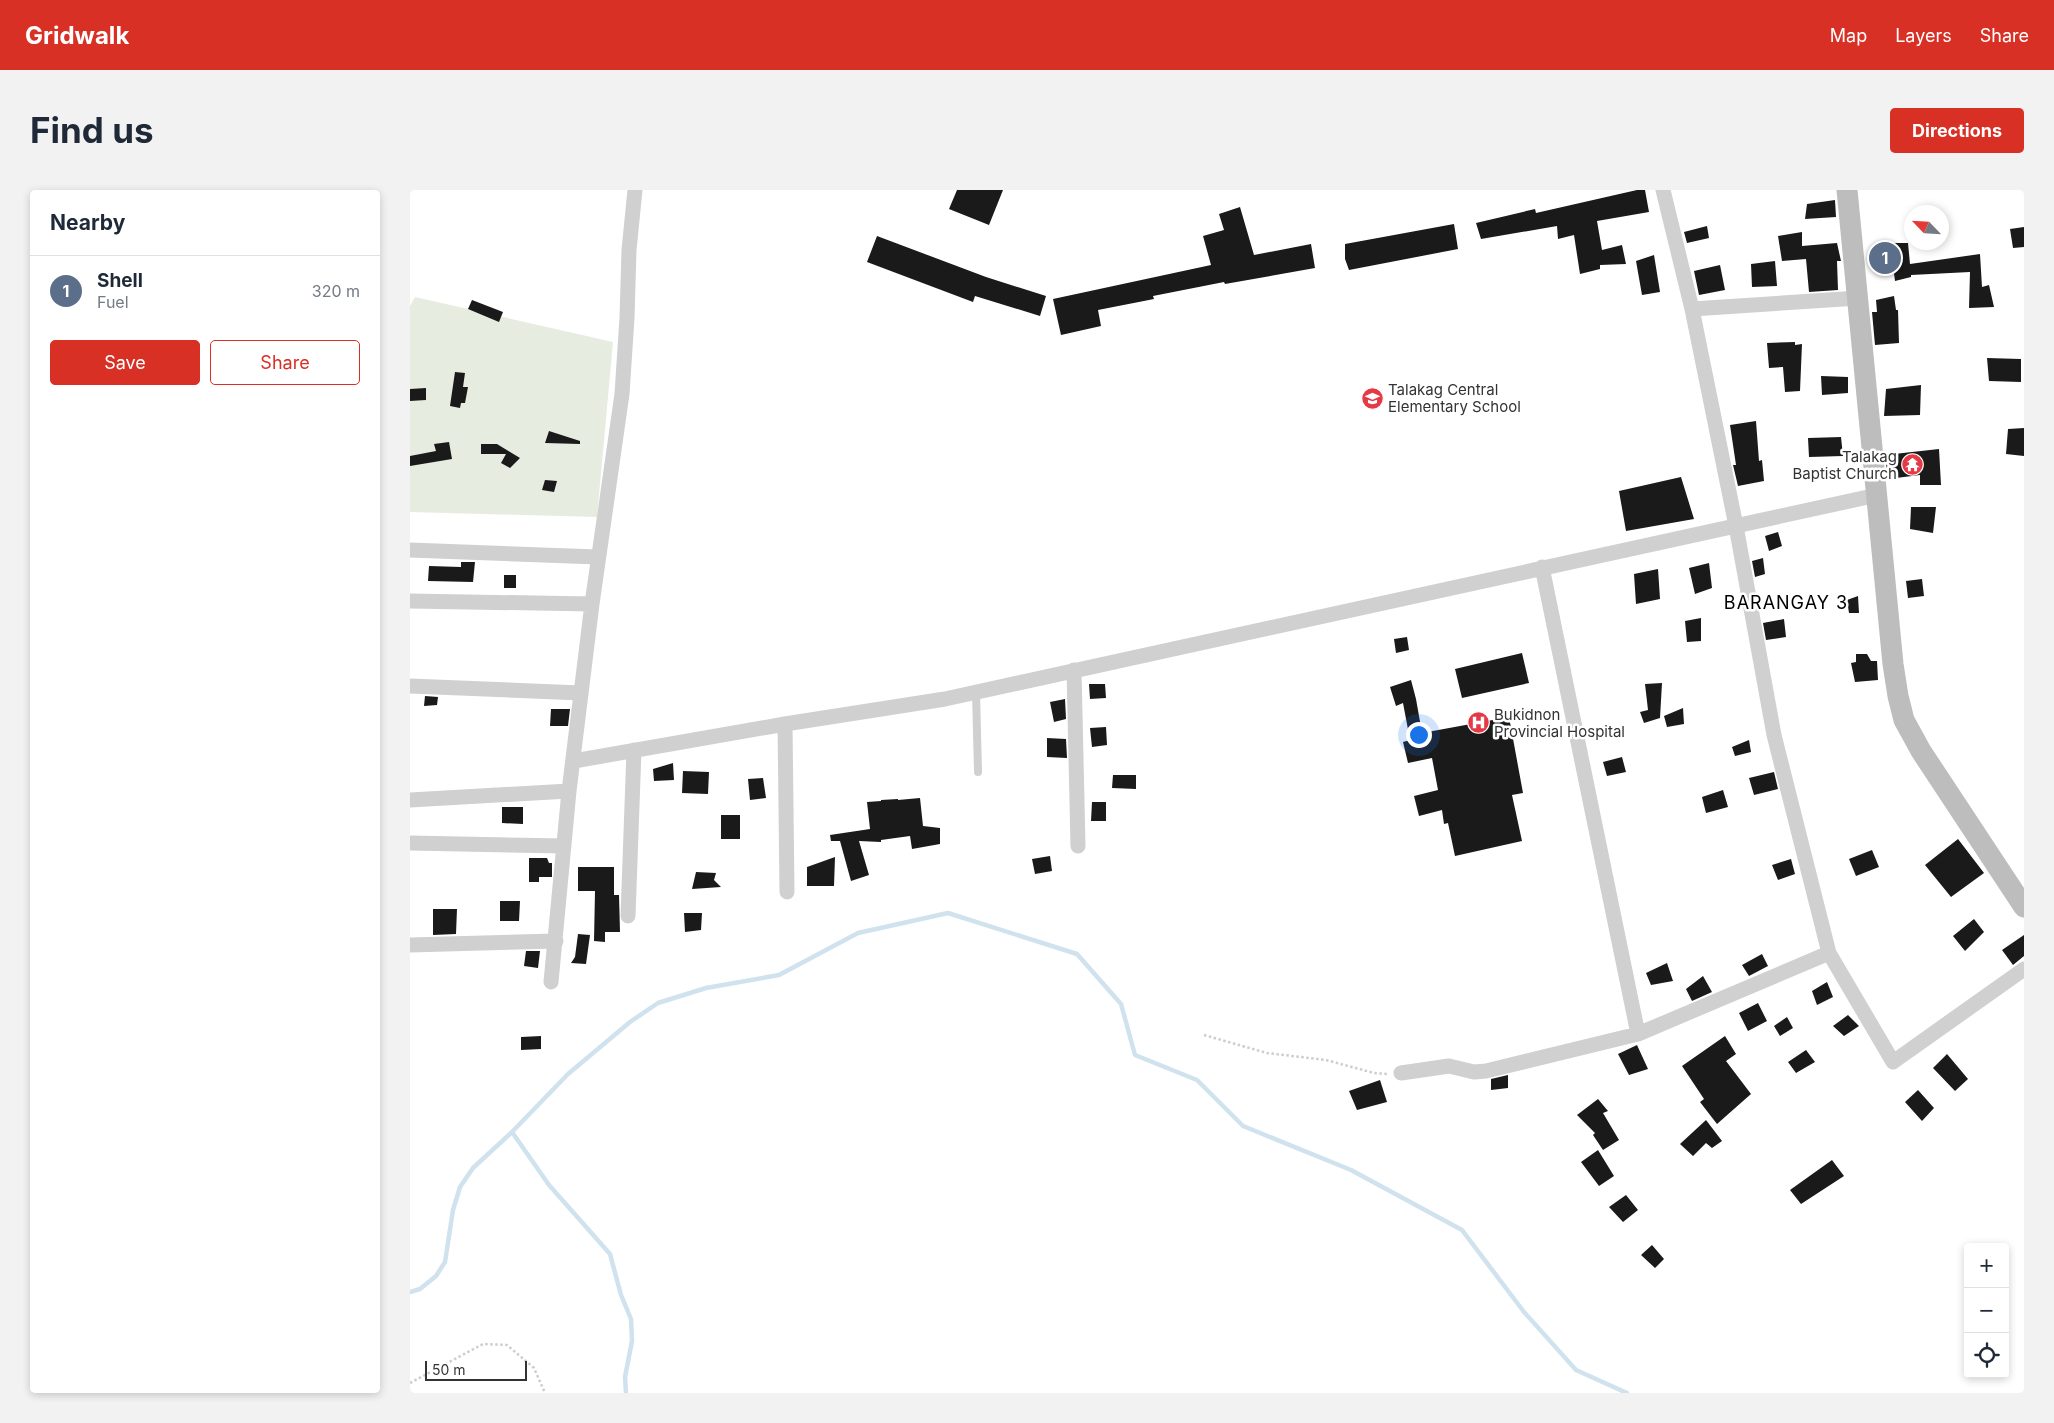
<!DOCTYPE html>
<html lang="en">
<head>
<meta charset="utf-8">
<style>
	body { margin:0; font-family:Inter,sans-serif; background:#f2f2f3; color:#1f2937 }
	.controls { position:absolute; right:15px; bottom:15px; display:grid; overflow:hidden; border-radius:5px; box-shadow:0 2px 8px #0003 }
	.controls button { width:45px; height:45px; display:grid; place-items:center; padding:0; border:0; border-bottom:1px solid #e0e1e3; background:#fff; color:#1f2937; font:25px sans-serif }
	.compass { position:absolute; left:1494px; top:15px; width:45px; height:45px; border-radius:50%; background:#fff; box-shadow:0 2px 8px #0003; rotate:295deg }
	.scale { position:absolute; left:15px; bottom:12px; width:102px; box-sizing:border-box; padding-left:5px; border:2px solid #333; border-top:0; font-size:14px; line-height:18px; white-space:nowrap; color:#333; -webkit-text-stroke:4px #fff; paint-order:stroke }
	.you { position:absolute; left:1008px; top:544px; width:18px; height:18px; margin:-12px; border:4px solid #fff; border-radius:50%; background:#1a73e8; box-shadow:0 0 0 8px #1a73e833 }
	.badge { display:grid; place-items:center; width:32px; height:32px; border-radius:50%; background:#d93025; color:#fff; font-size:16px; font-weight:700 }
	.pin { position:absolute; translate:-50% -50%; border:2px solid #fff; box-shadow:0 1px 5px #0006 }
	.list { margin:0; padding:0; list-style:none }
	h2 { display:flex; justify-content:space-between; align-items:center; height:65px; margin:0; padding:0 20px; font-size:21px }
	h2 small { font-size:16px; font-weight:400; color:#747a83 }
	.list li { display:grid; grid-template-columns:32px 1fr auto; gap:15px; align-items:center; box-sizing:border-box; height:70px; padding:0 20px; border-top:1px solid #e0e1e3 }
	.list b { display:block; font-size:19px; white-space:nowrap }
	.list p { margin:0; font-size:16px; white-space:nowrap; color:#747a83 }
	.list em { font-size:16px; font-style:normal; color:#747a83 }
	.actions { display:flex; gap:10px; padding:15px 20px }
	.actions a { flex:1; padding:11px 0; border:1px solid #d93025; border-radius:5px; text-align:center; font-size:18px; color:#d93025 }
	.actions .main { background:#d93025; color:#fff }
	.icon { flex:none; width:28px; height:28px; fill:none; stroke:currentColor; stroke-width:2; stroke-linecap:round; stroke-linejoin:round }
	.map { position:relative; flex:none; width:1614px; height:1203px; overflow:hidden; border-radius:5px }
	header { display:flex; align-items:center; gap:30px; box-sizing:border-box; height:70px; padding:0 25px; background:#d93025; color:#fff }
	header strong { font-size:24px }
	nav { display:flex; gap:28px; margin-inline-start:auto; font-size:18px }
	.intro { display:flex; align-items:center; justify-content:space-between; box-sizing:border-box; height:120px; padding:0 30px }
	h1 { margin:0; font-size:35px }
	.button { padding:12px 22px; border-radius:5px; background:#d93025; color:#fff; font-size:18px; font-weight:700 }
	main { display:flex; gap:30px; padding:0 30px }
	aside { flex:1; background:#fff; border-radius:5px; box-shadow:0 2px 8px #0003 }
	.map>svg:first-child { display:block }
</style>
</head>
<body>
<header>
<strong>Gridwalk</strong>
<nav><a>Map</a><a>Layers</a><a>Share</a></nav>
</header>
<div class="intro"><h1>Find us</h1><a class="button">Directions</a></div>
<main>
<aside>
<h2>Nearby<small></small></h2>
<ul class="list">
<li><span class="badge" style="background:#5c6f8a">1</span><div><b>Shell</b><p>Fuel</p></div><em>320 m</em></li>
</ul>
<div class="actions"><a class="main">Save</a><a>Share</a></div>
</aside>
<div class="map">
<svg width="1614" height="1203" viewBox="0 0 1614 1203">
	<rect width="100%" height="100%" fill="#fff"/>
	<!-- green -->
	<path fill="#e6ecdf" d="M5,107L203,152L187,327L0,322V116Z"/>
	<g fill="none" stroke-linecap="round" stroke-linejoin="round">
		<!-- stream -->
		<path stroke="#cfe2ee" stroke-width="4.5" d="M102,942L139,995L200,1064L211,1105L221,1129L222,1151L215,1187L216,1203
			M0,1102L10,1099L26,1086L35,1072L43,1020L50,997L63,978L102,942L158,884L220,832L248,813L296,798L369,785L448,743L538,723L667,764L711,814L725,865L787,890L833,936L941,980L1052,1040L1114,1122L1166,1180L1217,1203"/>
	</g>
	<!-- building -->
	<path fill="#1a1a1a" d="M547,0H593L579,35L539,19Z
		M1227,0H1235L1239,22L1187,31L1192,60L1212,55L1216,74L1190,75V79L1170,84L1164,45L1148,49L1147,36L1071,49L1066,33L1125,19L1126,23Z
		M1425,10L1426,27L1395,29L1397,14Z
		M830,17L844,65L901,54L905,78L815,94L814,92L743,106L744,109L688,120L691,136L651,145L643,109L801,75L793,46L814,40L809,24Z
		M1044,34L1048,59L939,80L935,69V54Z
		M1297,36L1299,48L1277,53L1274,42Z
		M1614,37V57L1603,58L1600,39Z
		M1392,42V56L1427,53L1431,71H1427L1428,100L1399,102L1396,69L1372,71L1368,46Z
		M467,46L576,87L636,106L630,126L565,106L563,112L457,72Z
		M1480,53H1498L1500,74L1570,64L1572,97L1579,95L1584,117L1559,118L1560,82L1501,85V87L1485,91Z
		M1244,65L1250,102L1232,105L1226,71Z
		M1365,71L1367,96L1342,97L1341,74Z
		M1310,75L1315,100L1289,105L1284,81Z
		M1484,106L1486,120H1488L1489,153L1465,155L1462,122H1467L1466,110Z
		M62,110L93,122L89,132L58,119Z
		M1385,152V155L1392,154L1390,201L1375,202L1373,177L1359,178L1357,153Z
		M1577,168L1611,169V192L1579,191Z
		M45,182L55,183L53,197H58L55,213H51L50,218L40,216Z
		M1411,186L1438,187V203L1412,205Z
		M1511,195L1510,225L1474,226L1476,199Z
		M16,198V210L0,211V199Z
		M1346,231L1349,271L1352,270L1354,291L1328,296L1323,275H1326L1320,235Z
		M1614,238V266L1596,264L1598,239Z
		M139,241L170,251V254L135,253Z
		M1431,247L1433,266L1399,267L1398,248Z
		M39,252L42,269L0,276V266L26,261L24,254Z
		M71,254H87L110,268L100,278L91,273L96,264H71Z
		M1529,259L1531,295H1510V285L1478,289L1475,265Z
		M1271,287L1284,329L1216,341L1209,301Z
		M135,290L147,291L144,302L132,300Z
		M1501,317H1526L1523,343L1500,339Z
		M1368,342L1372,356L1359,361L1355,346Z
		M1353,368L1355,384L1345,387L1342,371Z
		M51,372H65L63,392L18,391L19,376L51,377Z
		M1299,373L1302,398L1285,404L1279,378Z
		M1248,379L1250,409L1226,414L1224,384Z
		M94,385H106V398H94Z
		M1512,389L1514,406L1498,408L1496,391Z
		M1448,406L1449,423H1439L1437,410Z
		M1291,428V451L1277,452L1275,431Z
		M1374,429L1376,447L1356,450L1353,433Z
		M997,447L999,460L986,463L984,449Z
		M1112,463L1119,493L1052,508L1045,479Z
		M1446,464H1457L1461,471H1467L1468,490L1445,492L1441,473L1446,472Z
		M1001,490L1006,509L1012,543L1099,527L1113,603L1102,605L1112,651L1045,666L1038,633L1034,634L1032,620L1009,626L1004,606L1028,600L1022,568L998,573L993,552L1000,550L993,513L986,516L980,497Z
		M1252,493L1250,528L1234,533L1230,522L1238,520L1235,494Z
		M679,494H695L696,508L680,509Z
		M15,506L28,507L27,515L14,516Z
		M655,509L656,529L644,532L640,512Z
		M1273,518L1274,534L1257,537L1254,526Z
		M141,519H160L158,536H140Z
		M696,537L697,555L682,557L680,538Z
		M637,548L656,549L657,568L637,567Z
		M1339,550L1341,562L1325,566L1322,557Z
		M1212,567L1216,582L1197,586L1193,572Z
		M263,573L264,590L244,591L243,579Z
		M273,581L299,582L298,604L272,603Z
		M1364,582L1368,599L1344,605L1339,588Z
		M703,585H726V599L702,598Z
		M353,588L356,608L340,610L338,589Z
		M1313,600L1318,617L1296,623L1292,607Z
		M510,608L513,636L530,638V654L502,659L500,646L471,650V652L449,651L459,685L441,691L430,651H421L420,645L460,639L457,612L471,611V610L488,609V610Z
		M682,612H696V631H681Z
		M92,617H113V634L92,633Z
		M311,625H330V649H311Z
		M1548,649L1574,683L1541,707L1515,675Z
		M1462,660L1469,677L1446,686L1439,669Z
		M640,666L642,681L625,684L622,669Z
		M425,667L424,696H397V677Z
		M119,668H137L139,673H142V687H129V692H119Z
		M1381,669L1385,684L1368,690L1362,675Z
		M168,677H204V705H209L210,742H195V752L184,751L185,701H168Z
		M286,682L306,683L304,690L311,697L282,699Z
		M90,711H110L109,731H90Z
		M23,719H47L46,744L23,745Z
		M274,723H292L291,740L275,742Z
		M1564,729L1574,742L1555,761L1543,746Z
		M168,744L180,745L176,774L161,773L165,767Z
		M1614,745V766L1603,775L1592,760Z
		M116,761H130L128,778L114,776Z
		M1352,764L1358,776L1339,786L1332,775Z
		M1257,773L1263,791L1241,795L1236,783Z
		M1293,786L1302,802L1282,811L1276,799Z
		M1417,792L1423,807L1407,815L1402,801Z
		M1348,813L1357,831L1338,841L1329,823Z
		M1438,825L1449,836L1434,846L1423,836Z
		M1377,827L1383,838L1370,846L1364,836Z
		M131,846V859L111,860V847Z
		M1315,846L1326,864L1316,871L1341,904L1307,934L1290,912L1294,909L1272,876Z
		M1227,855L1238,879L1219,885L1208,864Z
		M1396,860L1405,872L1386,883L1378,872Z
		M1537,864L1558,889L1545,901L1523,878Z
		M1098,885V898L1081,900V889Z
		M970,890L977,912L947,920L939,901Z
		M1508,900L1524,918L1512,931L1495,912Z
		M1188,909L1198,921L1193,923L1209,950L1193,960L1183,945L1185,943L1167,925Z
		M1296,930L1312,951L1302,958L1296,953L1283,966L1270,954Z
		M1188,960L1204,986L1189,996L1171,972Z
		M1422,970L1434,986L1391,1014L1380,1000Z
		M1216,1005L1228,1020L1213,1032L1199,1017Z
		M1242,1055L1254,1069L1245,1078L1231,1065Z"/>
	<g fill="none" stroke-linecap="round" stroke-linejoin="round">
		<!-- path -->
		<path stroke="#cdcdcd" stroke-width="2.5" stroke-dasharray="2.5 2.5" stroke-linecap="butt" d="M794,845L857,863L916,870L964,883L978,884
			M0,1193L73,1154L97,1155L124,1178L135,1203"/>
		<!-- service -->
		<path stroke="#d0d0d0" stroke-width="8" d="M566,502L568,582"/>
		<!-- minor -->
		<path stroke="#d0d0d0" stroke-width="15" d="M1253,0L1282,119L1326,336L1364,545L1419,763L1483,872L1614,779
			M1282,119L1449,108
			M0,360L188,367
			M1132,377L1228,844
			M0,411L182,414
			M664,480L668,656
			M0,496L171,503
			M375,534L377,702
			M164,571L375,534L535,509L1467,305
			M0,610L159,601
			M0,653L154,656
			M218,726L224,560
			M0,755L146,751
			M141,792L159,601L182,414L212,204L217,128L219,60L225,0
			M991,883L1039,876L1064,882L1076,881L1228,844L1419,763"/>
		<!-- secondary -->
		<path stroke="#bdbdbd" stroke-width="21" d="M1437,0L1483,474L1488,506L1494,530L1511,561L1614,717"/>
	</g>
	<!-- icons -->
	<defs>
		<symbol id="school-disc" viewBox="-11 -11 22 22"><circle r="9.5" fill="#e63946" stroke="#fff"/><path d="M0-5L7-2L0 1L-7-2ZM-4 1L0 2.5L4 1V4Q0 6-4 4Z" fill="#fff"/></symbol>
		<symbol id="temple-disc" viewBox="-11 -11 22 22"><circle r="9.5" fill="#e63946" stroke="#fff"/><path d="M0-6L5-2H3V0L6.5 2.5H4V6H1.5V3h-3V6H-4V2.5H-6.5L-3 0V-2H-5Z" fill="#fff"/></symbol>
		<symbol id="hospital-disc" viewBox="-11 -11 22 22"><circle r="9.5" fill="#e63946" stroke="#fff"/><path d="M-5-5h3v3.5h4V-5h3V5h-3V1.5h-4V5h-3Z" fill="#fff"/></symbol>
	</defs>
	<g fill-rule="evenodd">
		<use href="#school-disc" x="950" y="196" width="25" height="25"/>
		<use href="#temple-disc" x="1490" y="262" width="25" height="25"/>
		<use href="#hospital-disc" x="1056" y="520" width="25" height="25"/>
	</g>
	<g text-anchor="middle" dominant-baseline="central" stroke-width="5" stroke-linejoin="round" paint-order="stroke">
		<!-- poi labels -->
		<g font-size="15" fill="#333" stroke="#fff" text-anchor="start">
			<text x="978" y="199">Talakag Central<tspan x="978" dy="17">Elementary School</tspan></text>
			<text x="1487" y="266" text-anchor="end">Talakag<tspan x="1487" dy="17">Baptist Church</tspan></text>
			<text x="1084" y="524">Bukidnon<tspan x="1084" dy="17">Provincial Hospital</tspan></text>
		</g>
		<!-- quarter labels -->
		<g font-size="18" letter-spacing="1" fill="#000" stroke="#fff">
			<text x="1376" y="412">BARANGAY 3</text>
		</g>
	</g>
</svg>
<div class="controls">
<button>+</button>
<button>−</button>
<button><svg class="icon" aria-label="locate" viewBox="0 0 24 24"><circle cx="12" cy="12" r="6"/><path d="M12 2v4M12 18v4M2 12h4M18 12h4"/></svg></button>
</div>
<svg class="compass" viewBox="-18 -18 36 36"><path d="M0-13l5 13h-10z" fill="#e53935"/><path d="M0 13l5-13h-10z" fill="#747a83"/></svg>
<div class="scale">50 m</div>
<div class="you"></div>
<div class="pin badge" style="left:1475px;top:68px;background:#5c6f8a">1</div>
</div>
</main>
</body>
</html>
